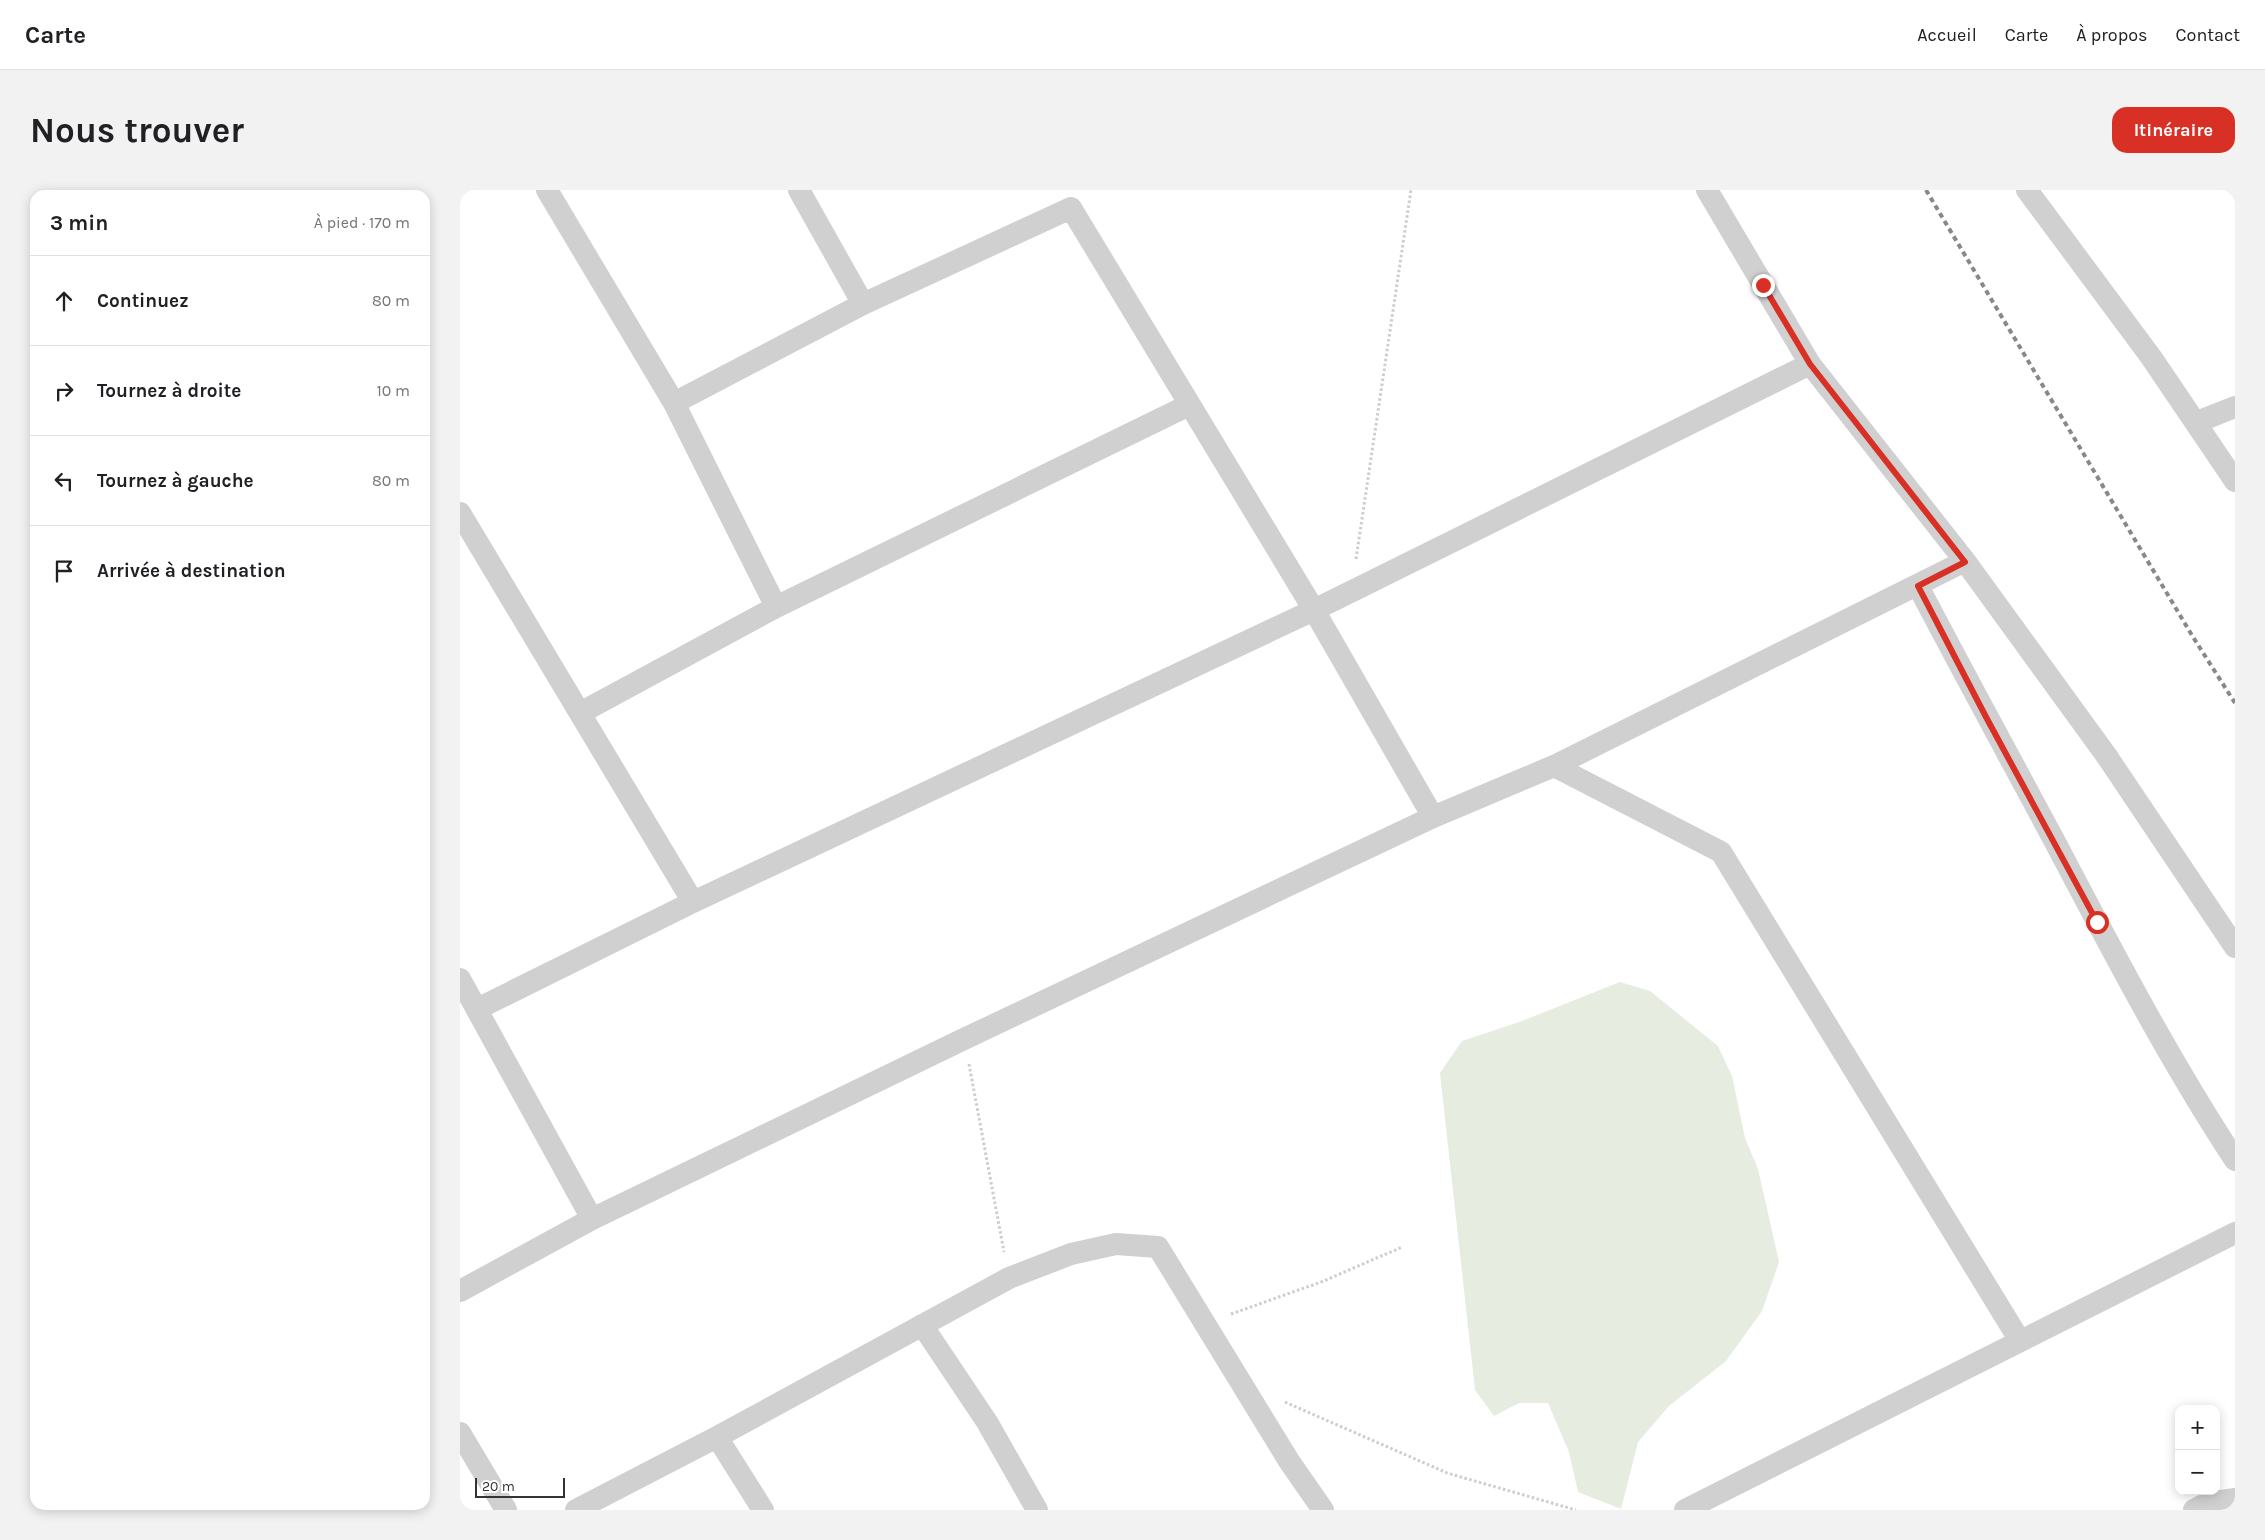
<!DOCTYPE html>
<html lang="fr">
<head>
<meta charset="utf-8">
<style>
	body { margin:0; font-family:Karla,sans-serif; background:#f2f2f2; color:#202124 }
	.controls { position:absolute; right:15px; bottom:15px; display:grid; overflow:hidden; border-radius:10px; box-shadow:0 2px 12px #0003 }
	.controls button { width:45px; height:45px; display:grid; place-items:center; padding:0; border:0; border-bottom:1px solid #e0e0e0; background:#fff; color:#202124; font:25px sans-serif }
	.scale { position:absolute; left:15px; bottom:12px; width:90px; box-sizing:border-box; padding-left:5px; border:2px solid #333; border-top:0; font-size:14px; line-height:18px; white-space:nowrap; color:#333; -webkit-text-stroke:4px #fff; paint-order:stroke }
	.stop { position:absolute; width:15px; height:15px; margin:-11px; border:4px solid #d93025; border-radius:50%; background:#fff }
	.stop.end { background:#d93025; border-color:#fff; box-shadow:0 1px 5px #0008 }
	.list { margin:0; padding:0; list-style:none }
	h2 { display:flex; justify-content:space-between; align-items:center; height:65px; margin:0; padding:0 20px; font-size:21px }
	h2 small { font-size:16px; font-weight:400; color:#757577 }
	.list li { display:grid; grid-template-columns:32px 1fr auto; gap:15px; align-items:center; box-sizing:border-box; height:90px; padding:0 20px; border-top:1px solid #e0e0e0 }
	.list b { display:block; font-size:19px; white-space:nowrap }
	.list em { font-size:16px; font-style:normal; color:#757577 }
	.icon { flex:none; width:28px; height:28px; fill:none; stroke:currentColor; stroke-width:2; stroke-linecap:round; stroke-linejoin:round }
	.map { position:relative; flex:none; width:1775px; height:1320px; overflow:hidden; border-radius:15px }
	header { display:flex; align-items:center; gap:30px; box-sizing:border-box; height:70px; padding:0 25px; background:#fff; border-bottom:1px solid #e0e0e0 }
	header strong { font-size:24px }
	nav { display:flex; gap:28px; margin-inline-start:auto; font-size:18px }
	.intro { display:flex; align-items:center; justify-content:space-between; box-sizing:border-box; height:120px; padding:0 30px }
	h1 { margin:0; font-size:35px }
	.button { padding:12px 22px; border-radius:15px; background:#d93025; color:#fff; font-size:18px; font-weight:700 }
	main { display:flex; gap:30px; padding:0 30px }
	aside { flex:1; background:#fff; border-radius:15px; box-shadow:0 2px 12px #0003 }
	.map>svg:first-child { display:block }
</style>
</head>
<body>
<header>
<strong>Carte</strong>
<nav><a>Accueil</a><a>Carte</a><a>À propos</a><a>Contact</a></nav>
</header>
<div class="intro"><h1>Nous trouver</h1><a class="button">Itinéraire</a></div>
<main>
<aside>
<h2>3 min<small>À pied · 170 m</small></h2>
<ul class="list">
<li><svg class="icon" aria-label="ahead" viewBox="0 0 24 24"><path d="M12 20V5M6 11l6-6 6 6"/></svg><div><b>Continuez</b></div><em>80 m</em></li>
<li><svg class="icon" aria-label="right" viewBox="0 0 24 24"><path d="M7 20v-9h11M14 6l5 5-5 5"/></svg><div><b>Tournez à droite</b></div><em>10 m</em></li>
<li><svg class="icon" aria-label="left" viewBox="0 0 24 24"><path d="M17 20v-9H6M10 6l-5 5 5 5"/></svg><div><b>Tournez à gauche</b></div><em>80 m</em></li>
<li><svg class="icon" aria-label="arrive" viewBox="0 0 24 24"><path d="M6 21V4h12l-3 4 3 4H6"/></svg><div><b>Arrivée à destination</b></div></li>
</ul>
</aside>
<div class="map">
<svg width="1775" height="1320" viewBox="0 0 1775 1320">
	<rect width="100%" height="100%" fill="#fff"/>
	<!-- green -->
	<path fill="#e6ecdf" d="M1160,792L1190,801L1258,856L1272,886L1285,948L1298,979L1319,1072L1302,1121L1266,1171L1209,1216L1178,1252L1161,1319L1118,1302L1109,1262L1088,1213H1059L1034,1226L1015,1200L980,883L1002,851L1062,831Z"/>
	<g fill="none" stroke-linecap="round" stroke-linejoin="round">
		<!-- path -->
		<path stroke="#cdcdcd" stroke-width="3" stroke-dasharray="2.5 2.5" stroke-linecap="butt" d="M896,369L951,0
			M509,874L544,1062
			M771,1124L864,1091L942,1057
			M825,1212L987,1283L1116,1320"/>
		<!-- street -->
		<path stroke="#d0d0d0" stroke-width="22" d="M87,0L214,213L316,417
			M339,0L403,114
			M1247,0L1350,174L1505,371L1646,565L1775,757
			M1567,0L1691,167L1775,291
			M214,213L403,114L611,18L854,420L973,627
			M1737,232L1775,217
			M0,323L233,712
			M1458,396C1503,482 1549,566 1595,652C1652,760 1708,868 1775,970
			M120,523L316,417L729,215
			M1094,576L1261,662L1560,1151
			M0,789L132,1029
			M17,819L233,712L854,420L1350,174
			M0,1101L132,1029L504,849L973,627L1094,576L1505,371
			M462,1135L527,1232L577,1320
			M0,1243L46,1320
			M257,1247L303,1320
			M116,1320L257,1247L549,1088L611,1064L656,1054L698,1057L829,1271L863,1320
			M1225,1320L1775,1043
			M1734,1320L1747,1313L1775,1309"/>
		<!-- rail -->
		<path stroke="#888" stroke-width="4" stroke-dasharray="5 4" stroke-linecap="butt" d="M1466,0L1733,447L1775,513"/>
	</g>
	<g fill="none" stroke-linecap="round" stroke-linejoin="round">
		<!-- route -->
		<path stroke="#d93025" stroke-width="6" d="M1303,95L1350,174L1505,372L1458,396L1526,527L1637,732"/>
	</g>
</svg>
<div class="controls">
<button>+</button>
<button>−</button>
</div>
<div class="scale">20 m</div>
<div class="stop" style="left:1637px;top:732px"></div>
<div class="stop end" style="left:1303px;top:95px"></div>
</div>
</main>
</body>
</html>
